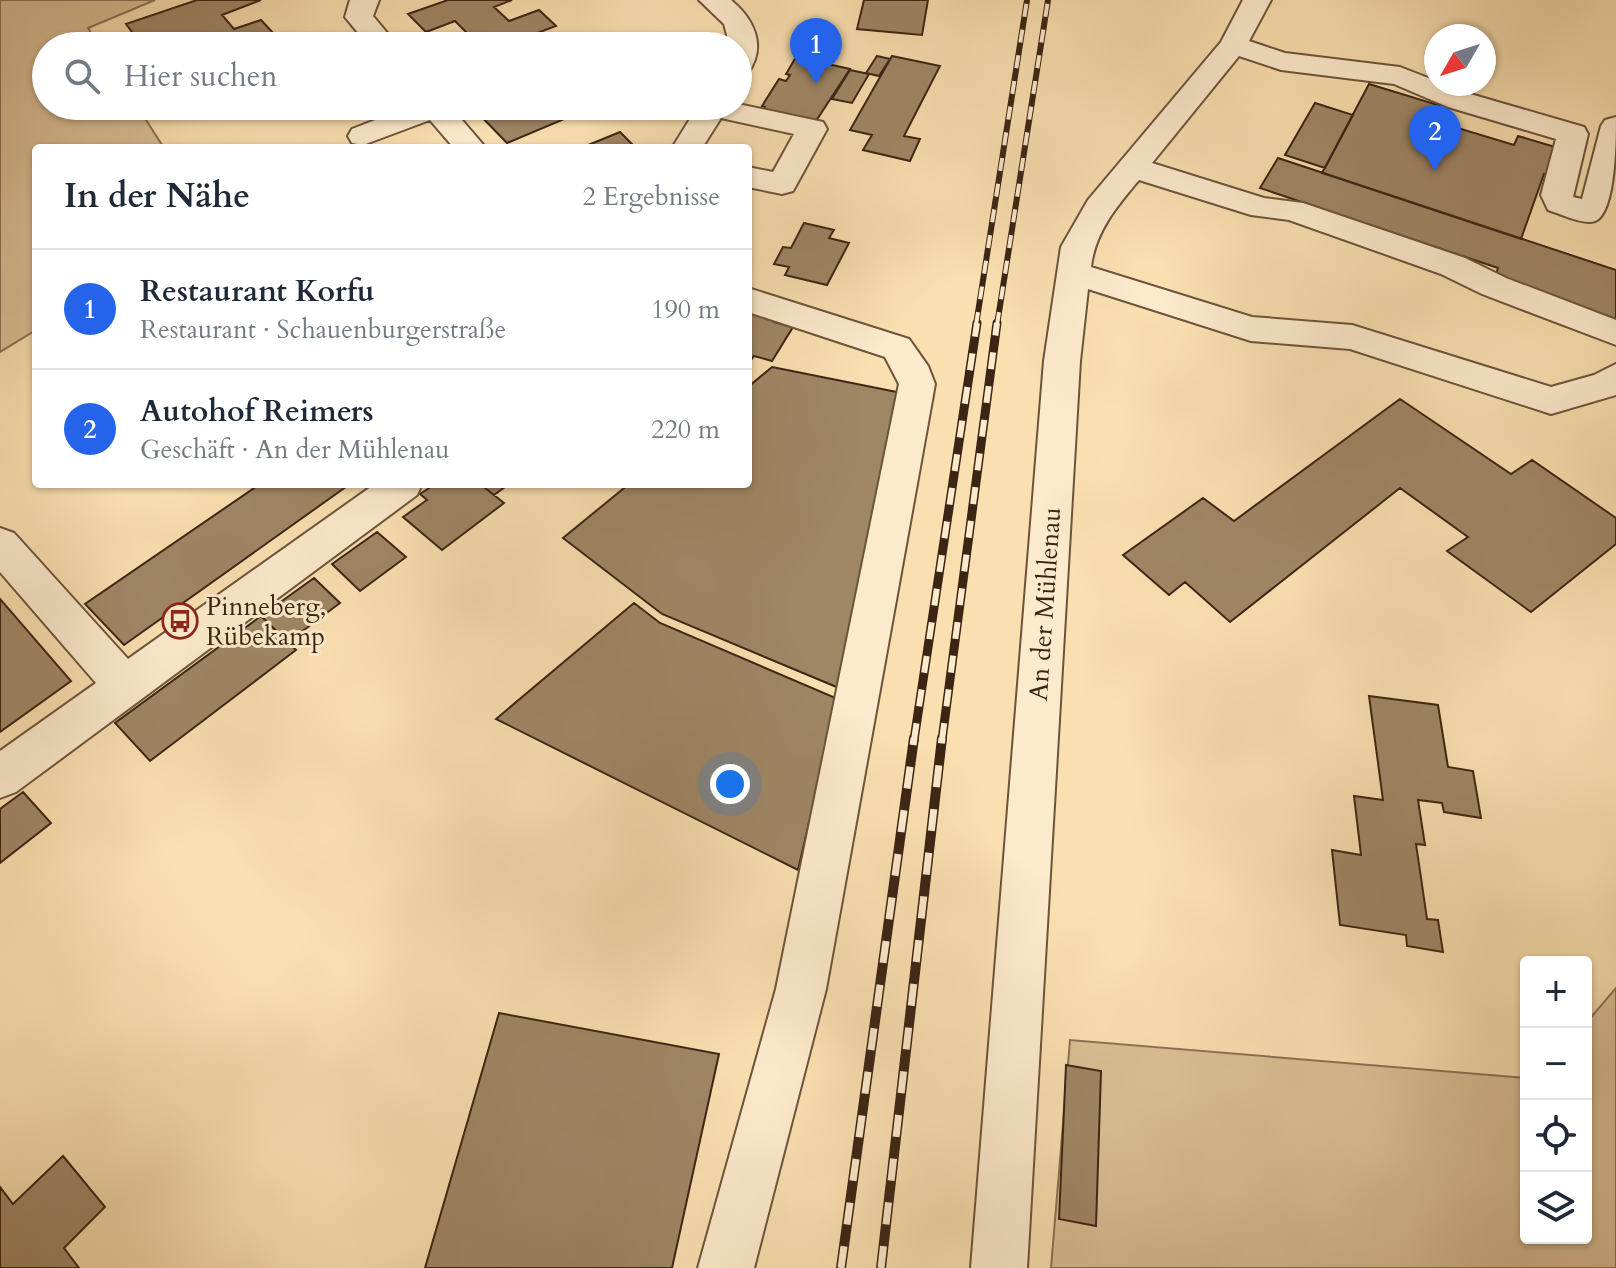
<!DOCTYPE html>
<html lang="de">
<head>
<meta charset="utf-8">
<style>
	body { margin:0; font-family:Cardo,serif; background:#f2f2f3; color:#1f2937 }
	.controls { position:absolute; right:24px; bottom:24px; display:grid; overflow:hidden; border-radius:8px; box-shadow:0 2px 6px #0004 }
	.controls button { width:72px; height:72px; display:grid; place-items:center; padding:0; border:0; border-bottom:2px solid #e0e1e3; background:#fff; color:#1f2937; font:40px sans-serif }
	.compass { position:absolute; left:1424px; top:24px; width:72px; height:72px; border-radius:50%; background:#fff; box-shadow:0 2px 6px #0004; rotate:231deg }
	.you { position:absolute; left:730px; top:784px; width:28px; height:28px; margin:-20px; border:6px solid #fff; border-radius:50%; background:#1a73e8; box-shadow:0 0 0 12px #1a73e833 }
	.badge { display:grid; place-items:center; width:52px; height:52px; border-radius:50%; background:#2563eb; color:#fff; font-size:26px; font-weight:700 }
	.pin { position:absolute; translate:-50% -66px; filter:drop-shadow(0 2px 4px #0008) }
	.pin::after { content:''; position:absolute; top:42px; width:28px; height:24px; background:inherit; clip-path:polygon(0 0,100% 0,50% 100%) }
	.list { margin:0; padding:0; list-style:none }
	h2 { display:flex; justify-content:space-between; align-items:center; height:104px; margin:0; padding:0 32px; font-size:34px }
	h2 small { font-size:26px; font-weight:400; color:#747a83 }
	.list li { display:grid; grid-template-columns:52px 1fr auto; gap:24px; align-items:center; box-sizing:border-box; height:120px; padding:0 32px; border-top:2px solid #e0e1e3 }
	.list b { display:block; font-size:30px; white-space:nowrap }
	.list p { margin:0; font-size:26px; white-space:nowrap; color:#747a83 }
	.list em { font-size:26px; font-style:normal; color:#747a83 }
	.icon { flex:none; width:44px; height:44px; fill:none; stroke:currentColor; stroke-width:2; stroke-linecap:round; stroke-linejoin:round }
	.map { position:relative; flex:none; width:1616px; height:1268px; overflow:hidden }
	.search { position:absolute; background:#fff; box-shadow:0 2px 6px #0004; left:32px; top:32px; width:720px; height:88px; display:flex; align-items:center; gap:20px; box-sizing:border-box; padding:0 28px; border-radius:44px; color:#747a83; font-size:30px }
	.panel { position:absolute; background:#fff; box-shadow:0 2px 6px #0004; left:32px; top:144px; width:720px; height:344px; border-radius:8px }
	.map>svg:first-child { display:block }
</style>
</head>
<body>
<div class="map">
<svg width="1616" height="1268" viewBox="0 0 1616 1268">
	<rect width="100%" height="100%" fill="#fadfb0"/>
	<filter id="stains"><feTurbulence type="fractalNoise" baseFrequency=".0025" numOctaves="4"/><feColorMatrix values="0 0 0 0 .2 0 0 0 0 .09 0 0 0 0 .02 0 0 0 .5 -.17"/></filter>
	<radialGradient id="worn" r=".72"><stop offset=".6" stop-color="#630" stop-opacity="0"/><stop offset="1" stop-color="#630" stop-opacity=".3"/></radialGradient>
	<!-- green -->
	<path fill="#dabf95" stroke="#8b7254" stroke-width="2" d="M0,0H155L88,28L99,46H46V106H137L164,148H36V330L0,352Z
		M1616,988V1268H1051L1070,1040L1526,1078V1238H1586V1023Z"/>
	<!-- building -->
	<path fill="#9f8665" stroke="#3c2514" stroke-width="2" d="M197,0H261L222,15L234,29L261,20L276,36L248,46H178L170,34L141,44L126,24Z
		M448,0H512L494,7L509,21L539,10L556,26L503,46H443L470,36L455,21L426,32L408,14Z
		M864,0H928L922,35L857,29Z
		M877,56L890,59L879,76L866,73Z
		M892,56L940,66L904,136L920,139L910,161L863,150L872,135L850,130Z
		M796,57L850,69L814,124L762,112L765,107L762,106L779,79L786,81L790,75L786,74Z
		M850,70L869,74L852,103L832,99Z
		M1369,84L1448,108L1441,123L1514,145L1518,136L1565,150L1556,177L1544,174L1521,239L1322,173Z
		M1315,103L1353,115L1325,168L1285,155Z
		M471,106H582L558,116L562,120L507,143Z
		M620,132L636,148H581Z
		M1278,158L1616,270V322L1494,280L1498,268L1260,188Z
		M804,223L834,230L829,238L849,243L827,285L785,275L789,267L774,264L783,247L791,248Z
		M748,308L777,316L774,322L793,327L772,361L754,356L748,364Z
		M772,367L897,392L839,688L662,614L563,538L629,484H748V387Z
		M1400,399L1511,474L1532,460L1616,518V544L1531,612L1447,551L1468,537L1400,488L1230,622L1185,582L1169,595L1123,555L1203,498L1234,521Z
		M260,484H350L124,645L85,604Z
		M435,484H480L504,503L442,550L403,517L427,500L420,494Z
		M480,484H509L494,495Z
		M377,532L406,557L360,591L332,564Z
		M314,578L340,603L288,642L261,616Z
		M0,599L71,681L0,732Z
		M634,603L660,623L838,699L798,870L496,719Z
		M261,616L296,650L150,761L115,723Z
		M1369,696L1438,705L1448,767L1473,771L1481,818L1444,812L1442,803L1418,800L1425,845L1416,844L1427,919L1438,920L1443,952L1407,946L1406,935L1340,925L1332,850L1361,855L1354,796L1383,800Z
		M23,792L51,823L0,863V809Z
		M499,1013L719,1054L672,1268H425Z
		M1066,1065L1101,1071L1096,1226L1059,1219Z
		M63,1156L105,1207L64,1248L79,1268H0V1187L13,1204Z"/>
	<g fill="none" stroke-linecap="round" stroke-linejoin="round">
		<defs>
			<path id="minor" d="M350,0H379L373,16L398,46H369L345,17Z
				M699,0H731C754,19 767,46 748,73L738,76V46H730L724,24Z
				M1243,0H1271L1249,41L1285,53L1400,67L1436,81V84L1584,127L1588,134L1573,197L1582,199L1601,126L1605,120L1616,117C1616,140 1616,224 1590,222C1576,222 1561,214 1548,210L1541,195L1556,139L1448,107L1394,84L1281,70L1239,56L1152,163L1264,198L1303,203L1465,258L1506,278L1616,320V345L1482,294L1441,274L1289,220L1251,215L1139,180C1117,206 1095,232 1091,267L1252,317L1352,325L1551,387L1594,375L1616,364V395L1551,414L1350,349L1251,341L1088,289L1080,361L1027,1268H971L1044,361L1061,247L1088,200L1221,42Z
				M738,104L823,122L827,129L793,191L782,194L748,187V167L773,172L794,134L721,118L702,148H672L698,106H738Z
				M411,106H450L486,148H454L430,120L363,145L352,143L348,136L352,129Z
				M748,288L909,339L928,366L935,384L826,989L754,1268H698L776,989L899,384L885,357L748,312Z
				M375,484H422L417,495L16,792L0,798V751L96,683L0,572V528L14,533L128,659Z"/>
		</defs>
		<!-- minor casing -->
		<use href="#minor" stroke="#6c543b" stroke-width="4"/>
		<!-- minor -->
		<use href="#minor" fill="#fceacc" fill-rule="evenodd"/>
		<defs>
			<path id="rail-far2" d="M976,325L1027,0
				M997,325L1048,0"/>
			<path id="rail-far1" d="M914,740L977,323
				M942,740L997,323"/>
			<path id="rail" d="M841,1268L914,738
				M881,1268L942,738"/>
		</defs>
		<!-- rail-far2 casing -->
		<use href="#rail-far2" stroke="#3c2514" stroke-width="6"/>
		<!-- rail-far1 casing -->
		<use href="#rail-far1" stroke="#3c2514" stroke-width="9"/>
		<!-- rail casing -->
		<use href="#rail" stroke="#3c2514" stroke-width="10"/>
		<!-- rail-far2 -->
		<use href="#rail-far2" stroke="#fceacc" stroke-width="4" stroke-dasharray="13" stroke-linecap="butt"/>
		<!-- rail-far1 -->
		<use href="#rail-far1" stroke="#fceacc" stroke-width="6" stroke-dasharray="17" stroke-linecap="butt"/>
		<!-- rail -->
		<use href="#rail" stroke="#fceacc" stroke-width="7" stroke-dasharray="22" stroke-linecap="butt"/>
	</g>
	<!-- icons -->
	<defs>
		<symbol id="bus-ring" viewBox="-11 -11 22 22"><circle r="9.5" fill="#fceacc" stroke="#8f2418" stroke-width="1.5"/><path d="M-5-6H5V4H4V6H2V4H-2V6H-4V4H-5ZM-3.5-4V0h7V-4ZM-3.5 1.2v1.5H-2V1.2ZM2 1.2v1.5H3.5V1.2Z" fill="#8f2418"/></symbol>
	</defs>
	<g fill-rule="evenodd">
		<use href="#bus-ring" x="160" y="601" width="40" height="40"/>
	</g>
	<g text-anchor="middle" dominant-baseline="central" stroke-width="6" stroke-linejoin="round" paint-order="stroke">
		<!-- street labels -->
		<g font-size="26" fill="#3c2514" stroke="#fceacc">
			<text transform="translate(1045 604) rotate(-86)">An der Mühlenau</text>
		</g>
		<!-- poi labels -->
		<g font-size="26" fill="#3c2514" stroke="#fceacc" text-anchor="start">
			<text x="206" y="606">Pinneberg,<tspan x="206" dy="30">Rübekamp</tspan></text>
		</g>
	</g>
	<rect width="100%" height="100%" filter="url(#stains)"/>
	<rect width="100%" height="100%" fill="url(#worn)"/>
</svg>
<div class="controls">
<button>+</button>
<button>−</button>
<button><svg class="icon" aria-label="locate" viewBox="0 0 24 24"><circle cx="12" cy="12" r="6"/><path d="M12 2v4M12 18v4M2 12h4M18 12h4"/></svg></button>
<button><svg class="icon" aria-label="layers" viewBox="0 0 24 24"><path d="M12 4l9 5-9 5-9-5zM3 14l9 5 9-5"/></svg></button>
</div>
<svg class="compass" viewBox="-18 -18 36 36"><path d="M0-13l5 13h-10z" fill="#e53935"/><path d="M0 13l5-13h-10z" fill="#747a83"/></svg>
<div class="you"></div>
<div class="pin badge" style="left:816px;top:84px">1</div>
<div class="pin badge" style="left:1435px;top:171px">2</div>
<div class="search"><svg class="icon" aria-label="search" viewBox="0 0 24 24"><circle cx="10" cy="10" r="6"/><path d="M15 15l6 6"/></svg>Hier suchen</div>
<section class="panel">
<h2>In der Nähe<small>2 Ergebnisse</small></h2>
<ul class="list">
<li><span class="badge">1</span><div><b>Restaurant Korfu</b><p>Restaurant · Schauenburgerstraße</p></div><em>190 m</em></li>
<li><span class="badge">2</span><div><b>Autohof Reimers</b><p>Geschäft · An der Mühlenau</p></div><em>220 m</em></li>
</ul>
</section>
</div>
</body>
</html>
